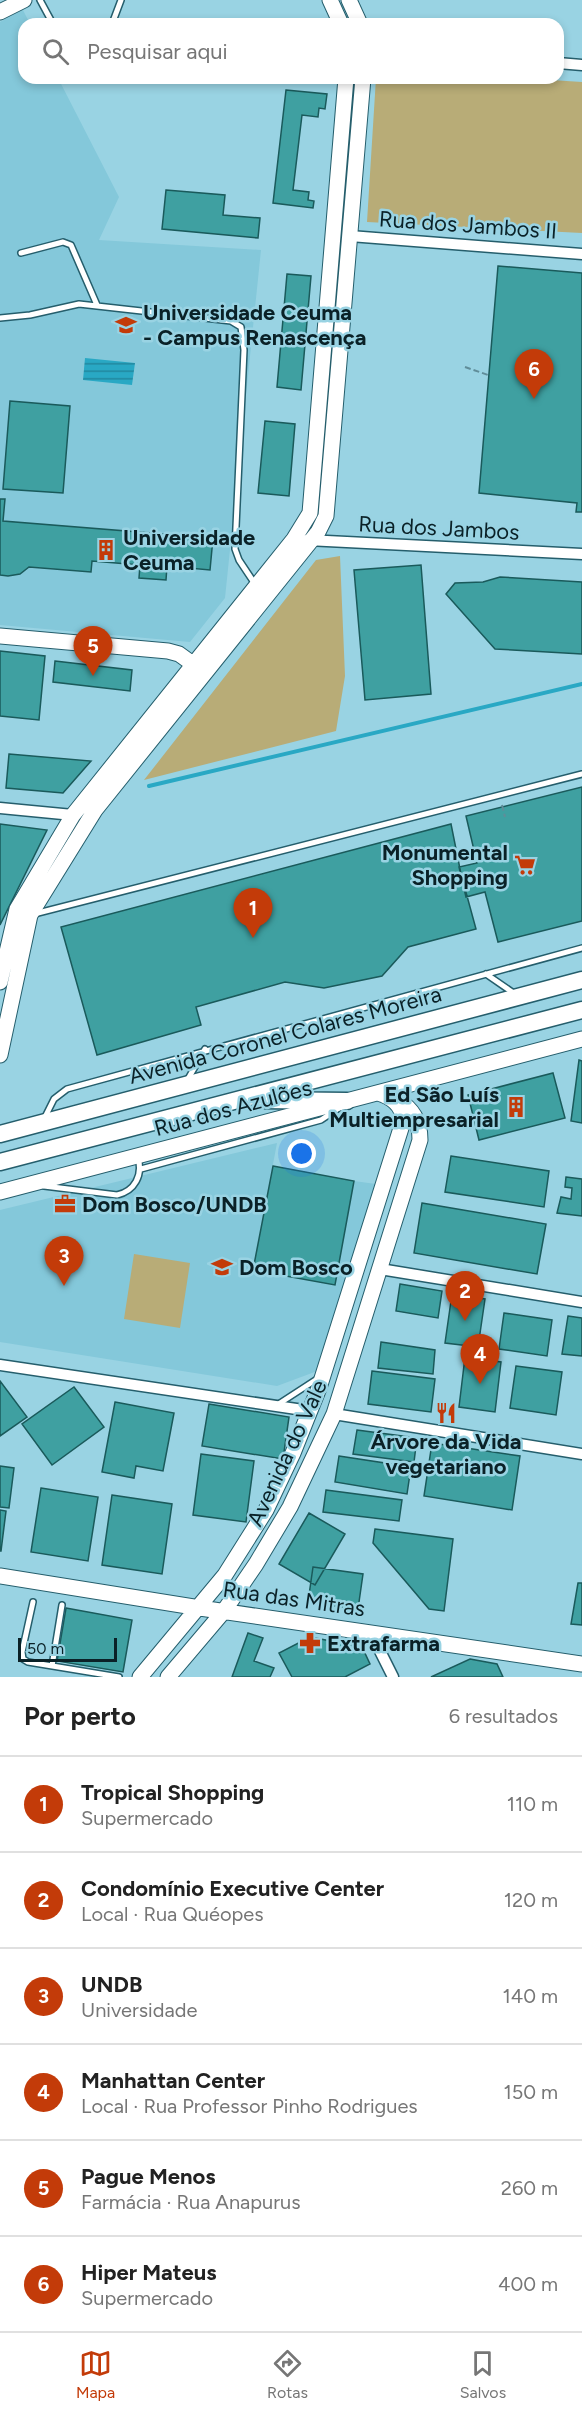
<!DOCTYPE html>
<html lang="pt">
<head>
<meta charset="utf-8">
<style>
	body { margin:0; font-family:Figtree,sans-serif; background:#f6f6f6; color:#222 }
	.scale { position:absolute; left:18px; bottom:15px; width:99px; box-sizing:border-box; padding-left:6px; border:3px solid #0a2127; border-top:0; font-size:16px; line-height:21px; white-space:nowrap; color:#0a2127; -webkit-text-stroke:4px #99d3e3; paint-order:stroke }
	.you { position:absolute; left:302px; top:1154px; width:21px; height:21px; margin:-15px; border:4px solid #fff; border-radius:50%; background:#1a73e8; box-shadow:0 0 0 9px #1a73e833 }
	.badge { display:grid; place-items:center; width:39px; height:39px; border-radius:50%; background:#c33b09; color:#fff; font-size:20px; font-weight:700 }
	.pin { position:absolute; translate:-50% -50px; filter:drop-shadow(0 2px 3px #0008) }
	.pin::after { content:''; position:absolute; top:32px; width:21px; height:18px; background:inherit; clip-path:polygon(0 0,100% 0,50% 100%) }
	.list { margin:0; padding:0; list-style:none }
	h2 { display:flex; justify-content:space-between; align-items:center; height:78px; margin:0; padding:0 24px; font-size:26px }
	h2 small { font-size:20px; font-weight:400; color:#767676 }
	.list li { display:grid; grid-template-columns:39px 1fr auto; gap:18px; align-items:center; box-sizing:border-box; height:96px; padding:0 24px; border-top:2px solid #e0e0e0 }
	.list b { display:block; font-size:22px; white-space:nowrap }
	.list p { margin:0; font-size:20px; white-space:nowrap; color:#767676 }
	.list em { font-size:20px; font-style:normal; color:#767676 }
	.icon { flex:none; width:33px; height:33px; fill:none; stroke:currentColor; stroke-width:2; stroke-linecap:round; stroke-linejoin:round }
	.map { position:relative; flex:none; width:582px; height:1677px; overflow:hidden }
	.search { position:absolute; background:#fff; box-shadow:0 3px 9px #0003; left:18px; right:18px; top:18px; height:66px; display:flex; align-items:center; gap:15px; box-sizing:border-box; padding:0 21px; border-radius:18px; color:#767676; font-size:22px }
	.sheet { height:654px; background:#fff }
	nav { display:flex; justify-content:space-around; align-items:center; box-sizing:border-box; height:84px; border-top:2px solid #e0e0e0; background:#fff; font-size:16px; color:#767676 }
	nav a { display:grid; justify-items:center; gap:3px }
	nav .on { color:#c33b09 }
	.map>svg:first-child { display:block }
</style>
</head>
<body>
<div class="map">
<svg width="582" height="1677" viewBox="0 0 582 1677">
	<defs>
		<pattern id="water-rules" width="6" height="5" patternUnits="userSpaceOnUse" patternTransform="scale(1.5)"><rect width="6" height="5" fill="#29a8c4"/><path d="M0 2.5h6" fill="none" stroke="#21889f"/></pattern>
	</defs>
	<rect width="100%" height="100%" fill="#99d3e3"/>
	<!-- built -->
	<path fill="#84c8da" d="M23,10L30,24H24V78H58L119,197L99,240L261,250L225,598L190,642L0,625V22Z
		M277,1143L253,1270L334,1285L354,1181L376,1184L320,1370L277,1386L0,1342V1210Z"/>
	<!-- green -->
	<path fill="#b8ac77" d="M376,78H520L582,82V233L367,222Z
		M340,556L345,676L336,731L144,780L316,560Z
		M134,1254L190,1263L180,1328L124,1319Z"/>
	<!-- water -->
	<path fill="url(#water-rules)" d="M85,358L135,363L132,385L83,380Z"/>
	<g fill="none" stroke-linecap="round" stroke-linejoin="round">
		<!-- stream -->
		<path stroke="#29a8c4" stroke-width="4" d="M149,786L582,684"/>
	</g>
	<!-- building -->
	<path fill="#3fa0a1" stroke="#1a5a5b" stroke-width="1.5" d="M286,90L327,94L325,109L319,108L318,117L302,115L293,190L309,192L308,200L314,201L313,208L273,203Z
		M166,190L225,195L223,215L260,218L258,238L162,229Z
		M498,266L582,273V512H576L577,503L479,493Z
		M287,274L311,276L301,390L277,387Z
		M10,401L70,406L63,493L3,489Z
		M265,421L295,424L289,496L258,493Z
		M0,499H5L3,521L213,538L210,570L167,566L166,580L139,578L140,565L92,561L91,572L29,567L20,574L8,576L0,575Z
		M421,565L431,694L365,700L354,570Z
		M500,577L582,582V654L495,649L446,594L455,583L483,582Z
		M0,651L45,656L39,720L0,716Z
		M55,661L132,670L130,691L53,682Z
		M9,754L91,761L63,793L6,788Z
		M582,787V921L498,942L485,892L466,897L459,867L477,863L466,816Z
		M0,824L47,830L0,925Z
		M451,824L461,874L476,929L408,947L382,976L324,988L285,982L196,1007L201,1025L97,1055L61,927Z
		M579,1060L582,1061V1123L571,1121Z
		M553,1073L565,1118L479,1140L468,1095Z
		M451,1156L549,1171L544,1207L445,1192Z
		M273,1166L354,1181L335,1285L253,1270Z
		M566,1177L582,1179V1216L557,1213L561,1197L571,1199L572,1188L565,1187Z
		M422,1203L546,1224L537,1274L414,1253Z
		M400,1284L442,1291L438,1318L396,1311Z
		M452,1294L485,1299L478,1347L445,1343Z
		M504,1313L552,1320L547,1356L499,1349Z
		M568,1316L582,1318V1356L562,1354Z
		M381,1342L435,1350L433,1374L378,1368Z
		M465,1357L501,1362L495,1412L459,1407Z
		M516,1366L562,1372L556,1415L510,1408Z
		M372,1371L435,1379L431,1412L368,1404Z
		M0,1381L27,1417L0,1436Z
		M74,1387L104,1427L52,1465L22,1424Z
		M115,1402L174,1413L163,1471L136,1466L134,1478L102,1472Z
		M209,1404L289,1417L283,1459L202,1446Z
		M357,1430L417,1438L414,1462L353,1454Z
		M432,1443L520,1456L512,1510L424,1496Z
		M201,1454L254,1461L246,1522L193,1515Z
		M339,1456L411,1467L407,1494L335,1482Z
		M0,1466L14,1468L9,1508L0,1507Z
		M41,1488L98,1497L88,1561L31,1552Z
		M326,1490L402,1500L399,1521L323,1512Z
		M112,1495L172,1504L162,1574L102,1565Z
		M0,1510L6,1511L1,1551H0Z
		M309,1513L345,1534L315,1585L279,1564Z
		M375,1529L453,1539L444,1611L429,1609L373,1543Z
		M313,1567L363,1574L358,1609L308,1602Z
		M578,1583H582V1625L571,1624Z
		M66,1608L132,1620L123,1672L57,1661Z
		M248,1633L263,1638L254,1661L274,1668L270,1677H232Z
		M310,1637L362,1647L370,1664L345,1677H292L279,1653Z
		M470,1659L497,1664L503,1677H431Z"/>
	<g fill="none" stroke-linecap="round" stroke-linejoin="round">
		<defs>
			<path id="lane" d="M40,0L53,24
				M112,24L121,0
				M21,253L63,242L71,245L97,305
				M0,318L30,315L79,304L231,321L241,327L244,350L235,549L239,560L255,584
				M34,914L582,774
				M486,974L515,994
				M188,1079L205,1049
				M45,1117L54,1099L67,1089L582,948
				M141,1169L321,1120L339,1108
				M44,1186L117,1195C135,1191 143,1175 138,1158
				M277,1405L317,1379
				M33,1602L22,1652L23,1659L28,1662L119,1677
				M52,1666L62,1605"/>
			<path id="street" d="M558,63L582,65
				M350,236L582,254
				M307,540L582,554
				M0,808L73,815
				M380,1269L582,1302
				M0,1365L310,1411
				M334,1414L582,1454
				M371,1633L393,1677"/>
			<path id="secondary" d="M330,0L341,24
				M349,0L360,24
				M0,12L24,0
				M0,636L168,651L179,654L201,670
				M0,982L17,909L73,815L294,539L310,513L346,78
				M0,1055L30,915L95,810L318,532L326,516L363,78
				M0,1192L582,1039
				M0,1576L200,1608L582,1664
				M140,1677L225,1575L266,1510L293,1453L319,1388L402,1125C406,1108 394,1098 378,1093
				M168,1677L224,1611L256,1564L290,1507L334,1414L420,1140C420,1122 414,1109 397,1100"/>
			<path id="primary" d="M260,1100L347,1101
				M0,1134L582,980
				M0,1162L582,1010"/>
		</defs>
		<!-- lane casing -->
		<use href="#lane" stroke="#255e6c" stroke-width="8"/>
		<!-- street casing -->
		<use href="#street" stroke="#255e6c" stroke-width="13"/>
		<!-- secondary casing -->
		<use href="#secondary" stroke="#255e6c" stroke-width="17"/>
		<!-- primary casing -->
		<use href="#primary" stroke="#255e6c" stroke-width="19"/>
		<!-- path -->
		<path stroke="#608d99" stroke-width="2" stroke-dasharray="6 3" stroke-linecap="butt" d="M465,367L488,375
			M502,805L505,817"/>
		<!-- lane -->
		<use href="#lane" stroke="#fff" stroke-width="5"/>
		<!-- street -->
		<use href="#street" stroke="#fff" stroke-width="10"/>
		<!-- secondary -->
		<use href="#secondary" stroke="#fff" stroke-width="15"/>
		<!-- primary -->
		<use href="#primary" stroke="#fff" stroke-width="16"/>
	</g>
	<!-- icons -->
	<defs>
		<symbol id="university-bare" viewBox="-9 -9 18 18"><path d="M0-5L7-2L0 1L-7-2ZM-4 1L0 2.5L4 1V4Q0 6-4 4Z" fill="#c33b09" stroke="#99d3e3" stroke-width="2.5" paint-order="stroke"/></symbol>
		<symbol id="building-bare" viewBox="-9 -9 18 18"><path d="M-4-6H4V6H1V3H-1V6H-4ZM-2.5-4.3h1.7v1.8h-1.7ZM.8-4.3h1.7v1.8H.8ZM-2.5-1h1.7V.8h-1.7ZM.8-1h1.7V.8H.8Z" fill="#c33b09" stroke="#99d3e3" stroke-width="2.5" paint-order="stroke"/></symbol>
		<symbol id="supermarket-bare" viewBox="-9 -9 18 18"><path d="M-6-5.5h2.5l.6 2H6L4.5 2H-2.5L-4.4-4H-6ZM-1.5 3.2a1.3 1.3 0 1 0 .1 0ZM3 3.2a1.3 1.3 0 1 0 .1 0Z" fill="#c33b09" stroke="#99d3e3" stroke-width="2.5" paint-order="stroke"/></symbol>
		<symbol id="office-bare" viewBox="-9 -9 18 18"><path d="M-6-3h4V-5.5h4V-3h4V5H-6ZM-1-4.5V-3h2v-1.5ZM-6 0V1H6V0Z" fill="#c33b09" stroke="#99d3e3" stroke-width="2.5" paint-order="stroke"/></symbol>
		<symbol id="school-bare" viewBox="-9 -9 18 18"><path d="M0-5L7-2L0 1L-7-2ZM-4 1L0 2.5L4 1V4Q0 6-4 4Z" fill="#c33b09" stroke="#99d3e3" stroke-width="2.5" paint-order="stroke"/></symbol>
		<symbol id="restaurant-bare" viewBox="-9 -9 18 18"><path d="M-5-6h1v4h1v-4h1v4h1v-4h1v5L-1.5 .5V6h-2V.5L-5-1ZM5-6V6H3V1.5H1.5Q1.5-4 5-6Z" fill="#c33b09" stroke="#99d3e3" stroke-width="2.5" paint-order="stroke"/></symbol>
		<symbol id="pharmacy-bare" viewBox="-9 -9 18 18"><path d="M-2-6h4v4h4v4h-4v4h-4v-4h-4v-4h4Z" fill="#c33b09" stroke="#99d3e3" stroke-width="2.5" paint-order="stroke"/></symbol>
	</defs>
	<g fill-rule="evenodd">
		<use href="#university-bare" x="111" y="310" width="30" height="30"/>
		<use href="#building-bare" x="91" y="535" width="30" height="30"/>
		<use href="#supermarket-bare" x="510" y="850" width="30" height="30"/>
		<use href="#building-bare" x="501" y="1092" width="30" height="30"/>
		<use href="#office-bare" x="50" y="1189" width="30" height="30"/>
		<use href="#school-bare" x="207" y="1252" width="30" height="30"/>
		<use href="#restaurant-bare" x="431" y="1398" width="30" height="30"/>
		<use href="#pharmacy-bare" x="295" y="1628" width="30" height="30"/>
	</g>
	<g text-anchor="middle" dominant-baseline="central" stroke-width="5" stroke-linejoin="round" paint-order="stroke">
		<!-- street labels -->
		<g font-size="22" fill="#0a2127" stroke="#99d3e3">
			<text transform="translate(468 225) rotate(4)">Rua dos Jambos II</text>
			<text transform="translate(439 528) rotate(3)">Rua dos Jambos</text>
			<text transform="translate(285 1035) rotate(-15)">Avenida Coronel Colares Moreira</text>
			<text transform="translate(233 1108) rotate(-15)">Rua dos Azulões</text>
			<text transform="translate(287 1453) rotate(-65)">Avenida do Vale</text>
			<text transform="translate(294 1599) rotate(8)">Rua das Mitras</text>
		</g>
		<!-- poi labels -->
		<g font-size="22" font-weight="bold" fill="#0a2127" stroke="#99d3e3" text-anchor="start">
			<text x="143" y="312">Universidade Ceuma<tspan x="143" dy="25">- Campus Renascença</tspan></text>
			<text x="123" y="537">Universidade<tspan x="123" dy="25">Ceuma</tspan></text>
			<text x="508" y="852" text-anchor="end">Monumental<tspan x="508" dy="25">Shopping</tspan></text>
			<text x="499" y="1094" text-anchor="end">Ed São Luís<tspan x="499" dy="25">Multiempresarial</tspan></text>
			<text x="82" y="1204">Dom Bosco/UNDB</text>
			<text x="239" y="1267">Dom Bosco</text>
			<text x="446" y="1441" text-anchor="middle">Árvore da Vida<tspan x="446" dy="25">vegetariano</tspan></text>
			<text x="327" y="1643">Extrafarma</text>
		</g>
	</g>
</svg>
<div class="scale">50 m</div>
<div class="you"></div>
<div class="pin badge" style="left:253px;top:938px">1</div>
<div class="pin badge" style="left:465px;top:1321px">2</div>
<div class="pin badge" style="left:64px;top:1286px">3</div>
<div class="pin badge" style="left:480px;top:1384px">4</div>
<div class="pin badge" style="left:93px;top:676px">5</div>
<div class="pin badge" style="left:534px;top:399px">6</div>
<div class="search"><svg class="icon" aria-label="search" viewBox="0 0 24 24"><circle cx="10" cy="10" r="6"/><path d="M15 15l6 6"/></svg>Pesquisar aqui</div>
</div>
<section class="sheet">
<h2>Por perto<small>6 resultados</small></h2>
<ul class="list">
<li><span class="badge">1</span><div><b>Tropical Shopping</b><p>Supermercado</p></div><em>110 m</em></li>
<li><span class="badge">2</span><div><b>Condomínio Executive Center</b><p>Local · Rua Quéopes</p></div><em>120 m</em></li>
<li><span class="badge">3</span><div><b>UNDB</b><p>Universidade</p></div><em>140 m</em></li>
<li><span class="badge">4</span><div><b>Manhattan Center</b><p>Local · Rua Professor Pinho Rodrigues</p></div><em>150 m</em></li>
<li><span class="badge">5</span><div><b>Pague Menos</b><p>Farmácia · Rua Anapurus</p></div><em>260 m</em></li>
<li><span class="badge">6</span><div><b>Hiper Mateus</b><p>Supermercado</p></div><em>400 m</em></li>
</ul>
</section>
<nav>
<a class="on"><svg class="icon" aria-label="map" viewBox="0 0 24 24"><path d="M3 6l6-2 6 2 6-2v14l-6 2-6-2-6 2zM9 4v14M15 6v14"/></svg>Mapa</a>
<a><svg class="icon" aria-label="directions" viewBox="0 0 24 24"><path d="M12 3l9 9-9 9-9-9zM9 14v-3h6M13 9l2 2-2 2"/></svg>Rotas</a>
<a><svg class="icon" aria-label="saved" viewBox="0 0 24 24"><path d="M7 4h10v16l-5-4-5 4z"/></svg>Salvos</a>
</nav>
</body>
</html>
